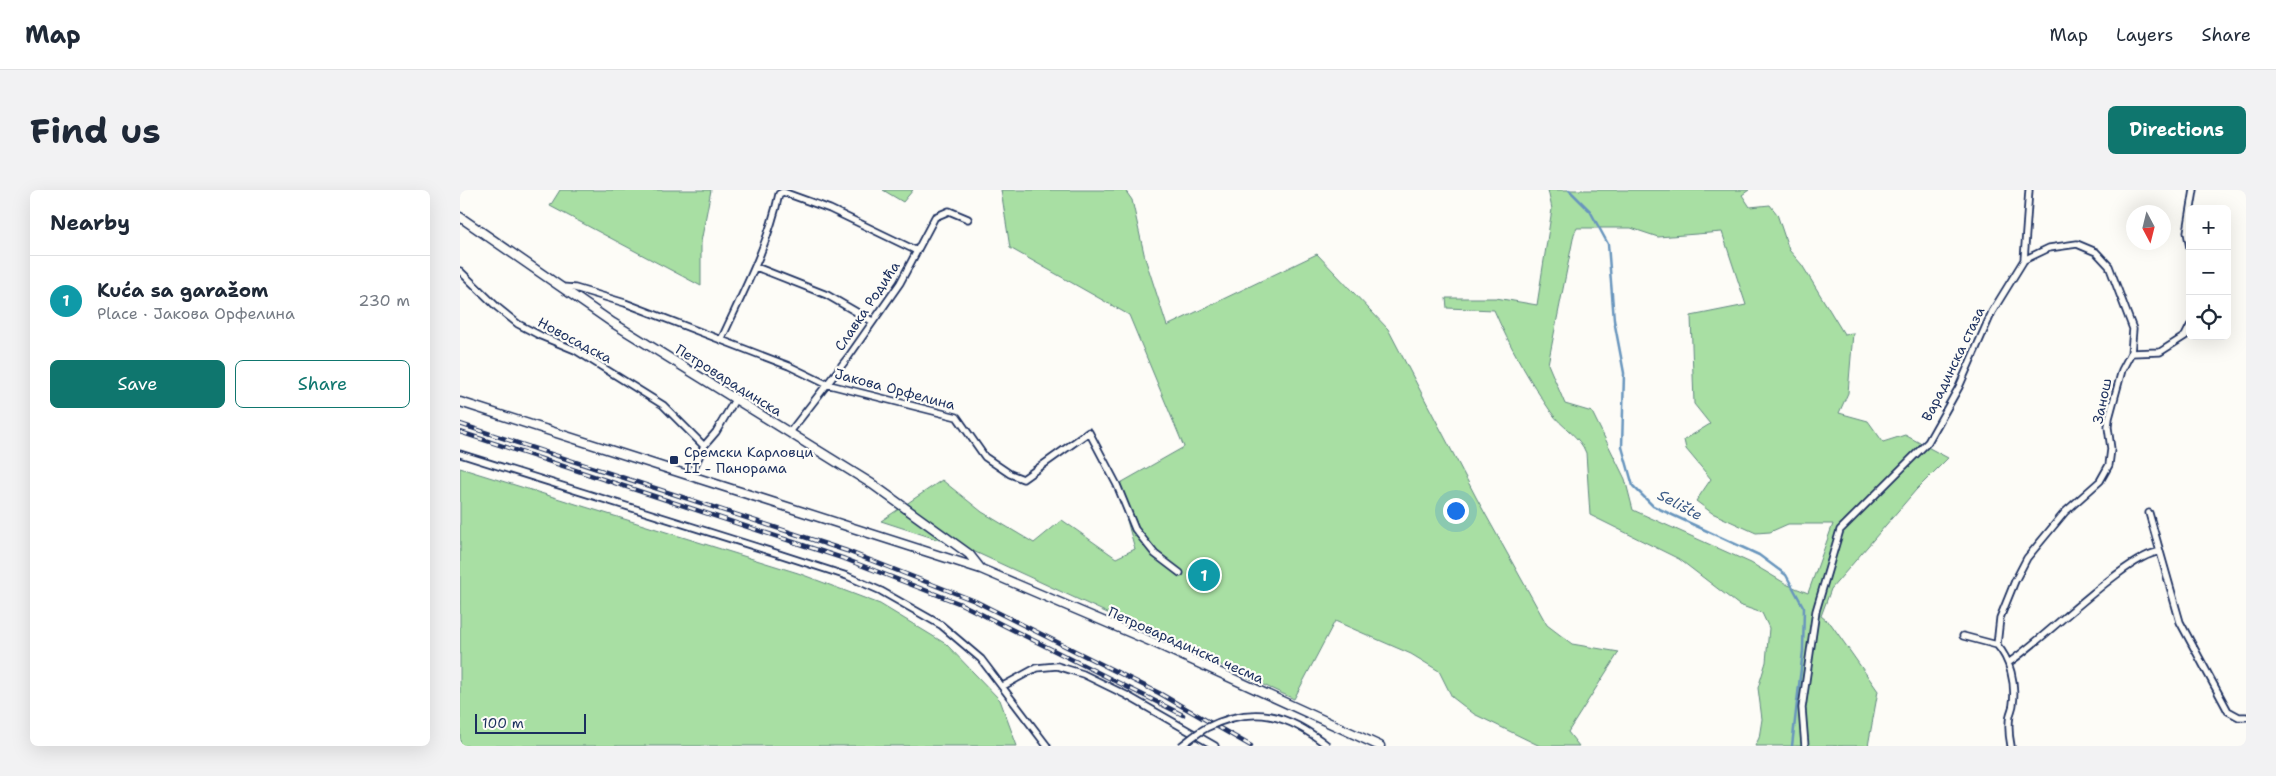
<!DOCTYPE html>
<html lang="en">
<head>
<meta charset="utf-8">
<style>
	body { margin:0; font-family:"Shantell Sans",sans-serif; background:#f2f2f3; color:#1f2937 }
	.controls { position:absolute; right:15px; top:15px; display:grid; overflow:hidden; border-radius:8px; box-shadow:0 5px 20px #0002 }
	.controls button { width:45px; height:45px; display:grid; place-items:center; padding:0; border:0; border-bottom:1px solid #e0e1e3; background:#fff; color:#1f2937; font:25px sans-serif }
	.compass { position:absolute; left:1666px; top:15px; width:45px; height:45px; border-radius:50%; background:#fff; box-shadow:0 5px 20px #0002; rotate:173deg }
	.scale { position:absolute; left:15px; bottom:12px; width:111px; box-sizing:border-box; padding-left:5px; border:2px solid #1b2f5e; border-top:0; font-size:14px; line-height:18px; white-space:nowrap; color:#1b2f5e; -webkit-text-stroke:4px #fdfcf7; paint-order:stroke }
	.you { position:absolute; left:995px; top:320px; width:18px; height:18px; margin:-12px; border:4px solid #fff; border-radius:50%; background:#1a73e8; box-shadow:0 0 0 8px #1a73e833 }
	.badge { display:grid; place-items:center; width:32px; height:32px; border-radius:50%; background:#0f766e; color:#fff; font-size:16px; font-weight:700 }
	.pin { position:absolute; translate:-50% -50%; border:2px solid #fff; box-shadow:0 1px 5px #0006 }
	.list { margin:0; padding:0; list-style:none }
	h2 { display:flex; justify-content:space-between; align-items:center; height:65px; margin:0; padding:0 20px; font-size:21px }
	h2 small { font-size:16px; font-weight:400; color:#747a83 }
	.list li { display:grid; grid-template-columns:32px 1fr auto; gap:15px; align-items:center; box-sizing:border-box; height:90px; padding:0 20px; border-top:1px solid #e0e1e3 }
	.list b { display:block; font-size:19px; white-space:nowrap }
	.list p { margin:0; font-size:16px; white-space:nowrap; color:#747a83 }
	.list em { font-size:16px; font-style:normal; color:#747a83 }
	.actions { display:flex; gap:10px; padding:15px 20px }
	.actions a { flex:1; padding:11px 0; border:1px solid #0f766e; border-radius:8px; text-align:center; font-size:18px; color:#0f766e }
	.actions .main { background:#0f766e; color:#fff }
	.icon { flex:none; width:28px; height:28px; fill:none; stroke:currentColor; stroke-width:2; stroke-linecap:round; stroke-linejoin:round }
	.map { position:relative; flex:none; width:1786px; height:556px; overflow:hidden; border-radius:8px }
	header { display:flex; align-items:center; gap:30px; box-sizing:border-box; height:70px; padding:0 25px; background:#fff; border-bottom:1px solid #e0e1e3 }
	header strong { font-size:24px }
	nav { display:flex; gap:28px; margin-inline-start:auto; font-size:18px }
	.intro { display:flex; align-items:center; justify-content:space-between; box-sizing:border-box; height:120px; padding:0 30px }
	h1 { margin:0; font-size:35px }
	.button { padding:12px 22px; border-radius:8px; background:#0f766e; color:#fff; font-size:18px; font-weight:700 }
	main { display:flex; gap:30px; padding:0 30px }
	aside { flex:1; background:#fff; border-radius:8px; box-shadow:0 5px 20px #0002 }
	.map>svg:first-child { display:block }
</style>
</head>
<body>
<header>
<strong>Map</strong>
<nav><a>Map</a><a>Layers</a><a>Share</a></nav>
</header>
<div class="intro"><h1>Find us</h1><a class="button">Directions</a></div>
<main>
<aside>
<h2>Nearby<small></small></h2>
<ul class="list">
<li><span class="badge" style="background:#0f9aa8">1</span><div><b>Kuća sa garažom</b><p>Place · Јакова Орфелина</p></div><em>230 m</em></li>
</ul>
<div class="actions"><a class="main">Save</a><a>Share</a></div>
</aside>
<div class="map">
<svg width="1786" height="556" viewBox="0 0 1786 556">
	<rect width="100%" height="100%" fill="#fdfcf7"/>
	<filter id="ink" filterUnits="userSpaceOnUse"><feTurbulence type="fractalNoise" baseFrequency=".02" numOctaves="2"/><feDisplacementMap in="SourceGraphic" scale="10" xChannelSelector="R" yChannelSelector="G"/><feConvolveMatrix kernelMatrix="1 2 1 2 8 2 1 2 1" color-interpolation-filters="sRGB"/></filter>
	<g filter="url(#ink)">
		<!-- green -->
		<path fill="#a8dfa3" stroke="#628780" fill-rule="evenodd" d="M100,0H251L241,52V96L90,16Z
			M423,0H453L443,12Z
			M541,0H665L672,10L685,68L707,136L857,64L928,139L1017,309L1087,435L1112,454L1159,462L1108,542L1119,556H1080L1014,524L992,507L979,481L951,464L875,431L834,509L513,361L421,331L482,290L522,322L574,353L602,330L656,368L675,359L657,295L724,257L669,125L550,58Z
			M1088,0H1289L1282,5L1290,17L1310,15L1317,24L1329,60L1342,75L1384,144L1393,143L1388,203L1379,223L1408,231L1423,252L1445,245L1488,268L1456,300L1371,399L1361,426L1371,434L1418,501L1408,556H1295L1299,548L1302,529L1298,498L1306,472L1309,438L1302,423L1279,415L1219,369L1130,325L1126,263C1120,246 1101,237 1091,222C1069,190 1049,155 1034,120L987,118L986,108H1036L1077,115L1092,19ZM1117,38H1171L1198,47L1262,42L1286,115L1231,126L1234,214L1250,234L1224,250L1226,259L1251,289L1236,311L1252,323L1296,343L1310,342L1328,334H1373L1348,403L1328,395L1291,373L1173,320L1165,289L1132,222L1105,214L1088,174L1114,44Z
			M0,278L338,383L420,414L486,454L540,510L557,556H0Z"/>
		<g fill="none" stroke-linecap="round" stroke-linejoin="round">
			<!-- stream -->
			<path stroke="#6895bd" stroke-width="2.5" d="M1109,0L1130,21L1148,54L1154,130L1164,183L1162,257L1173,296L1193,316L1299,365L1326,385L1344,418L1343,461L1332,556"/>
			<defs>
				<path id="street" d="M1730,58L1727,42L1734,0
					M1564,70L1569,0
					M296,77L367,105L412,131
					M0,81L37,117L58,134L81,146L115,160L203,215L244,256L230,286
					M102,97L115,98L165,113L329,176L366,194L497,227L525,267L550,284L563,289L629,242L657,295L675,339L695,364L720,383
					M261,150C283,102 308,56 319,4L323,2L370,19L457,61
					M1671,163L1700,162L1725,146L1730,136
					M330,242L389,166L440,93L475,27L489,21L508,29
					M244,256L256,242L276,208
					M0,264L319,364L387,386L421,401L481,435L521,469L587,556
					M1689,323L1720,432L1768,521L1779,527H1786
					M1503,446L1537,455
					M1548,473C1579,454 1671,361 1700,362
					M543,496L576,478L597,476L623,484L666,505L755,556
					M1345,556L1342,518L1356,421L1380,340L1468,252L1499,197L1532,122L1564,70L1589,58L1617,54L1636,62L1649,76L1673,139L1671,163L1662,180L1649,228L1648,237L1651,259L1649,275L1640,291L1605,322L1567,368L1555,391L1540,428L1537,455C1550,469 1556,494 1553,514C1553,517 1551,521 1550,525C1548,535 1549,546 1551,556"/>
				<path id="secondary" d="M0,27L153,133L412,294L509,364L520,378
					M0,212L521,379L697,454L920,556"/>
			</defs>
			<!-- street casing -->
			<use href="#street" stroke="#1b2f5e" stroke-width="9"/>
			<!-- secondary casing -->
			<use href="#secondary" stroke="#1b2f5e" stroke-width="11"/>
			<!-- street -->
			<use href="#street" stroke="#fdfcf7" stroke-width="5.5"/>
			<!-- secondary -->
			<use href="#secondary" stroke="#fdfcf7" stroke-width="8"/>
			<defs>
				<path id="rail" d="M0,234L387,361L515,411L699,503L791,556
					M0,242L385,369L501,414L723,525"/>
			</defs>
			<!-- rail casing -->
			<use href="#rail" stroke="#1b2f5e" stroke-width="4.5"/>
			<!-- rail -->
			<use href="#rail" stroke="#fdfcf7" stroke-width="2.5" stroke-dasharray="8" stroke-linecap="butt"/>
			<defs>
				<path id="street-bridge" d="M721,556C729,550 737,543 746,538C794,514 828,524 868,556"/>
			</defs>
			<!-- street-bridge casing -->
			<use href="#street-bridge" stroke="#1b2f5e" stroke-width="9" stroke-linecap="butt"/>
			<!-- street-bridge -->
			<use href="#street-bridge" stroke="#fdfcf7" stroke-width="5.5"/>
		</g>
	</g>
	<!-- markers -->
	<rect fill="#1b2f5e" stroke="#fdfcf7" stroke-width="2" x="209" y="265" width="10" height="10" rx="2.5"/>
	<g text-anchor="middle" dominant-baseline="central" stroke-width="4.5" stroke-linejoin="round" paint-order="stroke">
		<!-- street labels -->
		<g font-size="14" fill="#1b2f5e" stroke="#fdfcf7">
			<text transform="translate(407 116) rotate(-56)">Славка Родића</text>
			<text transform="translate(115 150) rotate(28)">Новосадска</text>
			<text transform="translate(1493 174) rotate(-64)">Варадинска стаза</text>
			<text transform="translate(269 190) rotate(32)">Петроварадинска</text>
			<text transform="translate(435 199) rotate(15)">Јакова Орфелина</text>
			<text transform="translate(1642 211) rotate(-78)">Занош</text>
			<text transform="translate(726 455) rotate(24)">Петроварадинска чесма</text>
		</g>
		<!-- poi labels -->
		<g font-size="14" fill="#1b2f5e" stroke="#fdfcf7" text-anchor="start">
			<text x="224" y="262">Сремски Карловци<tspan x="224" dy="16">II - Панорама</tspan></text>
		</g>
		<!-- water labels -->
		<g font-size="15" font-style="italic" fill="#3b5a86" stroke="#fdfcf7">
			<text transform="translate(1220 315) rotate(28)">Selište</text>
		</g>
	</g>
</svg>
<div class="controls">
<button>+</button>
<button>−</button>
<button><svg class="icon" aria-label="locate" viewBox="0 0 24 24"><circle cx="12" cy="12" r="6"/><path d="M12 2v4M12 18v4M2 12h4M18 12h4"/></svg></button>
</div>
<svg class="compass" viewBox="-18 -18 36 36"><path d="M0-13l5 13h-10z" fill="#e53935"/><path d="M0 13l5-13h-10z" fill="#747a83"/></svg>
<div class="scale">100 m</div>
<div class="you"></div>
<div class="pin badge" style="left:744px;top:385px;background:#0f9aa8">1</div>
</div>
</main>
</body>
</html>
